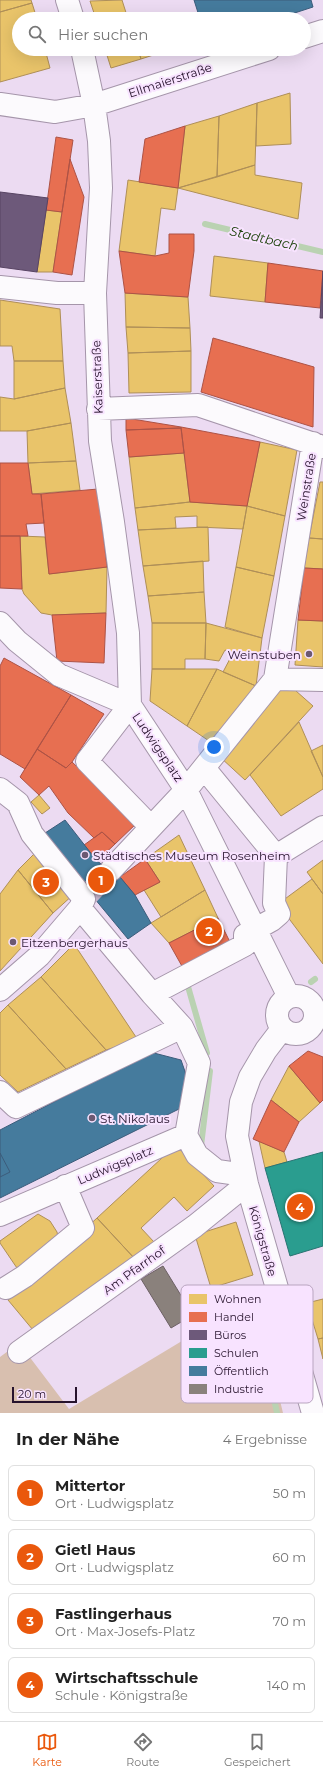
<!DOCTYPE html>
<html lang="de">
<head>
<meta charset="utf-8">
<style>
	body { margin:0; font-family:Montserrat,sans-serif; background:#f2f2f2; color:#222 }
	.scale { position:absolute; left:12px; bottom:10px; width:65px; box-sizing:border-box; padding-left:4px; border:2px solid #27132d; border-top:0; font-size:11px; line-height:14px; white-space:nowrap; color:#27132d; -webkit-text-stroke:3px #f8e3ff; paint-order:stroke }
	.you { position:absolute; left:214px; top:747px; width:14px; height:14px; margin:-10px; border:3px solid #fff; border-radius:50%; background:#1a73e8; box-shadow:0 0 0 6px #1a73e833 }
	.badge { display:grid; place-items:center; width:26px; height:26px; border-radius:50%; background:#ea580c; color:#fff; font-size:13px; font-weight:700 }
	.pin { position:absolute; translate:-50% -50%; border:2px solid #fff; box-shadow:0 1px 4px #0006 }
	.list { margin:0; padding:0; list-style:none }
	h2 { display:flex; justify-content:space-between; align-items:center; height:52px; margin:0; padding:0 16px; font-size:17px }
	h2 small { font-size:13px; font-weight:400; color:#767676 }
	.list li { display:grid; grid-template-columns:26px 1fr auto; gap:12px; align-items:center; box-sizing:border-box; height:56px; margin:0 8px 8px; padding:0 8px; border:1px solid #e0e0e0; border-radius:6px }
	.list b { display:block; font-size:15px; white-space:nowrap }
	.list p { margin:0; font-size:13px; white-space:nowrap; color:#767676 }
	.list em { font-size:13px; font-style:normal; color:#767676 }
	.icon { flex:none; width:22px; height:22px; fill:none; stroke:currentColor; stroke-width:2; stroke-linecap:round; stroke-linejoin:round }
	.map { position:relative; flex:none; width:323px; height:1413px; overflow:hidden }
	.search { position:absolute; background:#fff; box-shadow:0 4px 16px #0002; left:12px; right:12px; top:12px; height:44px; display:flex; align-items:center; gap:10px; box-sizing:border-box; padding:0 14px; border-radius:22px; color:#767676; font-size:15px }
	.sheet { height:308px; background:#fff }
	nav { display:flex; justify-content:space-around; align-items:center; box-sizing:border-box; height:56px; border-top:1px solid #e0e0e0; background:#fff; font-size:11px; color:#767676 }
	nav a { display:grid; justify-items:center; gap:2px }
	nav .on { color:#ea580c }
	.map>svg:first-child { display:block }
</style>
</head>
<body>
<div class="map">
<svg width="323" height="1413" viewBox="0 0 323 1413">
	<rect width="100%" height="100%" fill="#ecdbf2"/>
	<!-- green -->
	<path fill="#d8bfaf" d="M255,1297L283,1413H0V1357L19,1343L69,1409Z"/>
	<!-- homes -->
	<path fill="#e9c46a" stroke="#af8f58" d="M0,0H31L32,3L0,12Z
		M122,0L128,19H96L90,1Z
		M32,3L37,19H19V49H45L50,68L0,82V12Z
		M105,49H138L141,59L111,68Z
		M138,49H172L141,59Z
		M290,93L291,144L256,146L257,103Z
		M257,103L255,165L217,177L219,116Z
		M219,116L217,177L178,188L185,126Z
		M255,165V175L302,183L298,219L178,188Z
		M128,180L178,188L175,210L161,208L155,256L119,251Z
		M46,210L62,212L53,272H37Z
		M214,256L268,263L265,302L210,296Z
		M125,293L188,297L190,328L126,327Z
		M0,300L60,309L63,361H14L12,346H0Z
		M126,327L190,328L191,351L128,353Z
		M191,351V392L129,393L128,353Z
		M14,361H63L65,388L14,399Z
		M65,388L71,423L27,431H0V397L14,399Z
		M71,423L76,461L28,463L27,431Z
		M260,442L297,450L285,516L247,506Z
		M184,453L190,502L135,508L129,457Z
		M76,461L80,490L32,494L28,463Z
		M320,482H323V539L309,538Z
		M190,502L247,506L243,529L197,527V516L175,517L176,528L138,530L135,508Z
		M247,506L285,516L274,576L236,567Z
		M208,527L209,561L143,566L138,530Z
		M20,536L45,537L49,574L107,567L106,613L52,615L41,613L24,594L22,589Z
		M309,538L323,539V569L304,568Z
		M203,561L204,592L148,596L143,566Z
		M236,567L274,576L262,638L225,627Z
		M204,592L206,623H152L148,596Z
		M298,620L323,621V667L295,665Z
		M152,623H206L205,659H185V669H152Z
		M206,623L262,638L256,686L223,672L233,653L225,650L219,661L205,659Z
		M152,669H217L187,726L150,701Z
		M217,669L256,686L215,745L187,726Z
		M287,683L313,706L245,780L220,757Z
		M299,722L323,777V789L281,816L250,775Z
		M323,745V777L311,751Z
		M39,795L50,808L42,814L31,802Z
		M179,835L205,890L161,917L144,890L160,882L145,859Z
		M37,851L74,894L53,913L18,870Z
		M323,860V894L307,872Z
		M18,870L53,913L0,971V894Z
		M312,879L323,894V964L278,904Z
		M205,890L218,918L169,943L151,923Z
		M74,944L138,1040L106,1050L41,977Z
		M41,977L106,1050L66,1069L8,1005Z
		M8,1005L66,1069L18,1092L0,1075V1013Z
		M289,1066L320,1103L299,1122L271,1100Z
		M259,1141L284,1152L287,1162L265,1168Z
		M176,1145L214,1186L187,1211L174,1197L141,1228L154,1242L135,1259L97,1218Z
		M38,1214L50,1221L57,1232L59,1242L19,1271L0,1243V1241Z
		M97,1218L135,1259L38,1336L8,1300Z
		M236,1222L253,1275L211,1288L195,1235Z
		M323,1299V1338L318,1339L307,1303Z
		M323,1338V1359L318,1339Z"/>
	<!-- shops -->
	<path fill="#e76f51" stroke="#ad5346" d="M185,126L178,188L139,182L145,139Z
		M56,137L73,140L62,212L46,210Z
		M70,159L84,197L72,275L53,272Z
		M169,234H194V251L188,297L125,293L119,251L155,256L169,253Z
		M268,263L323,271L320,308L265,302Z
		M213,338L314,367L313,427L201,392Z
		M126,418L181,427V428L126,430Z
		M181,427L260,442L247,506L190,502Z
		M181,428L184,453L129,457L126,430Z
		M0,463H28L32,494H41L44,523L26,524L28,536H0Z
		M98,489L107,567L49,574L41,494Z
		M0,536H20L22,589L0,588Z
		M304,568L323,569V621L298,620Z
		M106,613L104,663L57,661L52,615Z
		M4,658L71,695L25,769L0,754V666Z
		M71,695L104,714L72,762L66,768L37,749Z
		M37,749L66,768L72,762L137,823L115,844L102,832L94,838L68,813L49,786L39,795L20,777Z
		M102,832L115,844L97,861L84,845Z
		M145,859L160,882L135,895L120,877Z
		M218,918L231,944L183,968L169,943Z
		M308,1051L323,1057V1100L320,1103L289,1066Z
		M271,1100L299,1122L284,1152L253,1139Z"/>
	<!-- offices -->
	<path fill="#6d597a" stroke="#584463" d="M0,192L48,198L37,272L0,267Z
		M323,271V318H320Z"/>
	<!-- schools -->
	<path fill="#2a9d8f" stroke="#297472" d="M323,1152V1246L290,1256L265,1168Z"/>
	<!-- public -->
	<path fill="#457b9d" stroke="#3c5c7b" d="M194,0H311L313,7L276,19H200Z
		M65,820L97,861L120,877L135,895L151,923L128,939L42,835Z
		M150,1052L181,1060L189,1083L185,1106L0,1198V1130Z
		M0,1153L10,1172L0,1177Z"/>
	<!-- industry -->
	<path fill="#8a817c" stroke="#6c6064" d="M163,1266L193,1315L171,1328L141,1279Z"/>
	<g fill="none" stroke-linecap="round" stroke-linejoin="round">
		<!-- stream -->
		<path stroke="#bad2b2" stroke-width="6" d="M205,224L323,252
			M311,982L315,979
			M187,983L207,1053
			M201,1146L210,1071
			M261,1338L277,1413"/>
		<!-- minor-tunnel -->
		<path stroke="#c5b3cb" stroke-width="22" stroke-dasharray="22 11" stroke-linecap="butt" d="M84,899L111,870"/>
		<defs>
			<path id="minor" d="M67,0L73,19
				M304,37L323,31
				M82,49L94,105L99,141L101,188L95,293L100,441L113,522L128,633L130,705
				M0,104L55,112L94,105L269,49
				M0,287L57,293H95
				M98,409L198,405L323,447
				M0,623L17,641L59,675L130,705
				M275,679L323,680
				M130,705L186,790L289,997
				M130,705L87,761L151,827
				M204,768L276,856
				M0,789L18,803L32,834L84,899L80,908L39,956L0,990
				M111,870L186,790L275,679L313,443
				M80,908L152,994L182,1027L199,1063L186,1135L197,1155L217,1171L231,1173L243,1171
				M152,994L245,945V935L272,920L279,914L274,903L276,856L323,827
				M277 1015a19 19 0 1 1 38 0a19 19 0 1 1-38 0Z
				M282,1029L266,1050L250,1077L241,1102L237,1136L247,1184L313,1413
				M0,1092L16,1107L182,1027
				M0,1215L186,1135
				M6,1288L25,1276L83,1228L65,1186
				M19,1352L195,1226L247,1184"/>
		</defs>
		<!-- minor casing -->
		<use href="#minor" stroke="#a595aa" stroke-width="24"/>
		<!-- minor -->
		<use href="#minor" stroke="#fcfafd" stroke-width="22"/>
	</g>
	<!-- markers -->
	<g fill="#6c5972" stroke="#f8e3ff" stroke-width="1.5">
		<circle cx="309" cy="654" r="4"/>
		<circle cx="85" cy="855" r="4"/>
		<circle cx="13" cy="942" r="4"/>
		<circle cx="92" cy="1118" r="4"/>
	</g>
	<g text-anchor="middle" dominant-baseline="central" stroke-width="4" stroke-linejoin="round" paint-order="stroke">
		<!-- street labels -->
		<g font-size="12" fill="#27132d" stroke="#f8e3ff">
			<text transform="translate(170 80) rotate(-18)">Ellmaierstraße</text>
			<text transform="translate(97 377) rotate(-92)">Kaiserstraße</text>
			<text transform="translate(306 487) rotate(-81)">Weinstraße</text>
			<text transform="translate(158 747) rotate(56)">Ludwigsplatz</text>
			<text transform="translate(115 1165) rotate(-23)">Ludwigsplatz</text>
			<text transform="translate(263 1241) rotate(74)">Königstraße</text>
			<text transform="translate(134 1270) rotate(-36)">Am Pfarrhof</text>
		</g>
		<!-- poi labels -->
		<g font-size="12" fill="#27132d" stroke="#f8e3ff" text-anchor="start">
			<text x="301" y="654" text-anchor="end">Weinstuben</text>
			<text x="93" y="855">Städtisches Museum Rosenheim</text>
			<text x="21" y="942">Eitzenbergerhaus</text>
			<text x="100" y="1118">St. Nikolaus</text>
		</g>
		<!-- water labels -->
		<g font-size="13" font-style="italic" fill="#1d430c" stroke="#f8e3ff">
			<text transform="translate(264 238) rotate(13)">Stadtbach</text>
		</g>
	</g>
	<!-- legend -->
	<rect x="181" y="1285" width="132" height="118" rx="6" fill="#f8e3ff" stroke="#b9a5c0" stroke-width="1"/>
	<rect x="189" y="1294" width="18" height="10" fill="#e9c46a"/>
	<rect x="189" y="1312" width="18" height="10" fill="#e76f51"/>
	<rect x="189" y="1330" width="18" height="10" fill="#6d597a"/>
	<rect x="189" y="1348" width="18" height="10" fill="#2a9d8f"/>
	<rect x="189" y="1366" width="18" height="10" fill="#457b9d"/>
	<rect x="189" y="1384" width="18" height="10" fill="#8a817c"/>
	<g font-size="11" fill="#27132d">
		<text x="214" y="1303">Wohnen</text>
		<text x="214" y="1321">Handel</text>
		<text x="214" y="1339">Büros</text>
		<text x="214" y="1357">Schulen</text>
		<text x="214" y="1375">Öffentlich</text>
		<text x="214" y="1393">Industrie</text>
	</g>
</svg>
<div class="scale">20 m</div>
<div class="you"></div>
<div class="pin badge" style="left:101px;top:880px">1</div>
<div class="pin badge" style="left:209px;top:931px">2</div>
<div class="pin badge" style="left:46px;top:882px">3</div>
<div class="pin badge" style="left:300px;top:1207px">4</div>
<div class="search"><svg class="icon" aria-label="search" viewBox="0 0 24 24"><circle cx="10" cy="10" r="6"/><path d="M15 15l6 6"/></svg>Hier suchen</div>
</div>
<section class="sheet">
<h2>In der Nähe<small>4 Ergebnisse</small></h2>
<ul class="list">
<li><span class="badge">1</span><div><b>Mittertor</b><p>Ort · Ludwigsplatz</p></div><em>50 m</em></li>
<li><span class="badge">2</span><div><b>Gietl Haus</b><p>Ort · Ludwigsplatz</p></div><em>60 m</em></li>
<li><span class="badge">3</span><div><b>Fastlingerhaus</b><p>Ort · Max-Josefs-Platz</p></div><em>70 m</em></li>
<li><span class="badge">4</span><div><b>Wirtschaftsschule</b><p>Schule · Königstraße</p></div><em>140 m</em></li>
</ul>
</section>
<nav>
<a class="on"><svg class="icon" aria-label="map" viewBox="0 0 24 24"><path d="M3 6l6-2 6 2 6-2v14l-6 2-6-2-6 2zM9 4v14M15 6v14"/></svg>Karte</a>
<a><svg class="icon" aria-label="directions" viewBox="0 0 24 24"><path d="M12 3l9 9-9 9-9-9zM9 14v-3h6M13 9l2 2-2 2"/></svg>Route</a>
<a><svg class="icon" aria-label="saved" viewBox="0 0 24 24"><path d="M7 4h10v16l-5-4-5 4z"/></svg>Gespeichert</a>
</nav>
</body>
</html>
